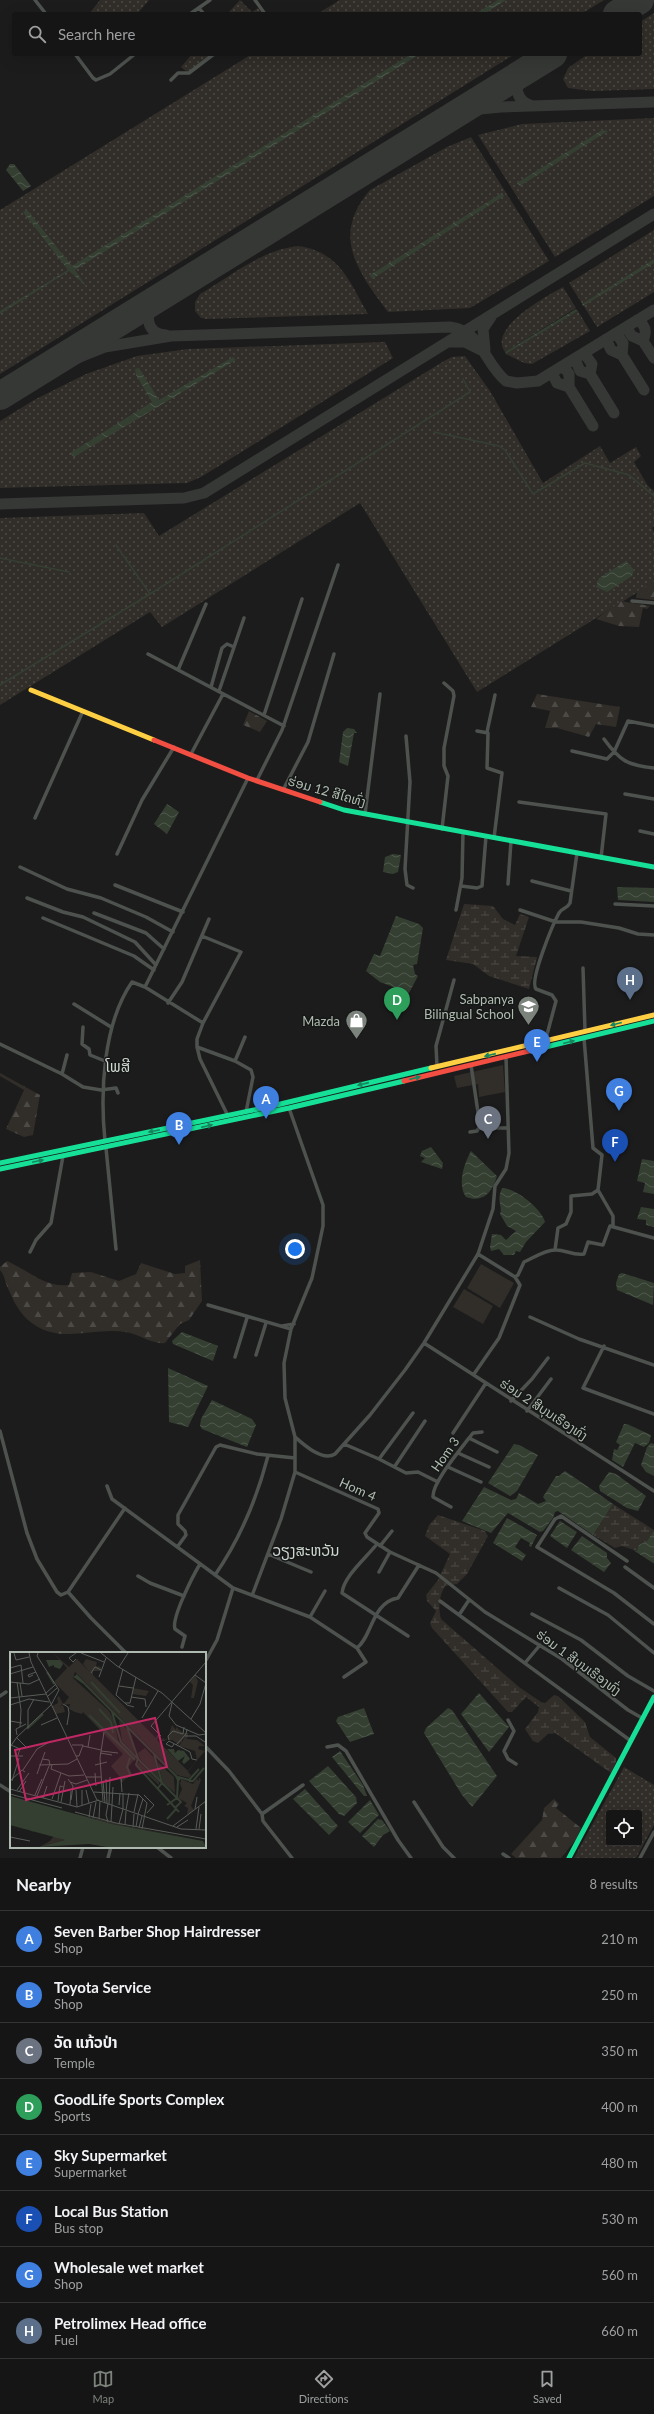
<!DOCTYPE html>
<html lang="en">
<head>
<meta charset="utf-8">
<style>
	body { margin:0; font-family:Lato,"Noto Sans Lao",sans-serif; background:#1e1e1e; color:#f1f3f6 }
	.controls { position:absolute; right:12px; bottom:12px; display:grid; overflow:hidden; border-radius:4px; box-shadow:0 4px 16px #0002 }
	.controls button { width:36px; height:36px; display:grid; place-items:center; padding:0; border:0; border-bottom:1px solid #343434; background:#151515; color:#f1f3f6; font:20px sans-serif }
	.you { position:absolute; left:295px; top:1249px; width:14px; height:14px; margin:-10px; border:3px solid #fff; border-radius:50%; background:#1a73e8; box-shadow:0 0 0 6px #1a73e833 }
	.badge { display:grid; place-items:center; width:26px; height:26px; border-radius:50%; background:#7c837c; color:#fff; font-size:13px; font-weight:700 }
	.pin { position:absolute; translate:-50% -33px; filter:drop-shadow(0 1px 2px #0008) }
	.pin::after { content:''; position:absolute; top:21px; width:14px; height:12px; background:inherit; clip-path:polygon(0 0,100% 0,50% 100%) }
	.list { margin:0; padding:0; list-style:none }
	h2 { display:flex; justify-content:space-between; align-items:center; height:52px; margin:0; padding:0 16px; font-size:17px }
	h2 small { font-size:13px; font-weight:400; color:#9d9fa0 }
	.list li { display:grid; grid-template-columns:26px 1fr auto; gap:12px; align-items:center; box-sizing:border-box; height:56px; padding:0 16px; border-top:1px solid #343434 }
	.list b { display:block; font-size:15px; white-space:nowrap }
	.list p { margin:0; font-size:13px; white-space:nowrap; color:#9d9fa0 }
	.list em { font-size:13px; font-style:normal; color:#9d9fa0 }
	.icon { flex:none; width:22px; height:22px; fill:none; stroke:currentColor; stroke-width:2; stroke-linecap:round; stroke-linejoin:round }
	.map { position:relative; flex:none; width:654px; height:1858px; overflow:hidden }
	.search { position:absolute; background:#151515; box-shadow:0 4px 16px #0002; left:12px; right:12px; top:12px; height:44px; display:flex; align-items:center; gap:10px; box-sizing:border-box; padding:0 14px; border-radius:4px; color:#9d9fa0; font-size:15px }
	.sheet { height:500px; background:#151515 }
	nav { display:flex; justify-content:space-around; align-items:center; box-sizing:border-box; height:56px; border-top:1px solid #343434; background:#151515; font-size:11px; color:#9d9fa0 }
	nav a { display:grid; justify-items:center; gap:2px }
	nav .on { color:#7c837c }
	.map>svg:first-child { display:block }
</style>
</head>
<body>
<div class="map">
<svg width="654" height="1858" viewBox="0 0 654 1858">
	<defs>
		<pattern id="grass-dots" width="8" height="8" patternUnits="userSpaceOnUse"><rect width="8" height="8" fill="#312d29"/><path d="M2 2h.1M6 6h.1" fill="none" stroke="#4c4a46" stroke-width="1.8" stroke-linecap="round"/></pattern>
		<pattern id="forest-firs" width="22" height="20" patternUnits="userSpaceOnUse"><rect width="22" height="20" fill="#312d29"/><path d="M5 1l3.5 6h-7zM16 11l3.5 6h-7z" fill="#4c4a46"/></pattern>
		<pattern id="wetland-marsh" width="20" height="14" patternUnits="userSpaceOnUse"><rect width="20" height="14" fill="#312d29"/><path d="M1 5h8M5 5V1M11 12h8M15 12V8" fill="none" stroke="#4c4a46"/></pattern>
		<pattern id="water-waves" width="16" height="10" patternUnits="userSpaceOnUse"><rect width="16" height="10" fill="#343f32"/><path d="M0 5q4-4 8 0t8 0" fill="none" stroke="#4f594d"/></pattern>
	</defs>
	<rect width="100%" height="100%" fill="#1c1c1c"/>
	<!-- grass -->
	<path fill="url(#grass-dots)" fill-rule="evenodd" d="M100,0H149L137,14H89Z
		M240,0L252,12L258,8L262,14H227Z
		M340,0H604L581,14H317Z
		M654,13V89L592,91L568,88L563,79L568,68L588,54H640V22Z
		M192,54H213L190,71H186L181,67Z
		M252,54H515L0,374V210Z
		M654,118V196L555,257L478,135L522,124Z
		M471,137L549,261L470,308L388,312C357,271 331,235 370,190L447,147Z
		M654,230V292L597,327L569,283Z
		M298,246C340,252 349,281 368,314L207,319L201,318L195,311V302L200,294C231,276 261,250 298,246Z
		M563,287L576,308L505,352C487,328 547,296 563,287Z
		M578,311L590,331L532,364L524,363L506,354Z
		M385,342L393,358L201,477L187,483L0,488V421L34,400L86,374L137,356L188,349Z
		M465,356L490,391L543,483L600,446L610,463L636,447L641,456L634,462L648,486L654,491V526L652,528L654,532V582L477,692L360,503L162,627L150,612L0,705V518L144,513L159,536L444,361L452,357Z
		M624,1767L654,1785V1825L636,1858H574ZM609,1813H639V1843H609Z"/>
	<!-- forest -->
	<path fill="url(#forest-firs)" d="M654,582V600L636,598L637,591Z
		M621,601L650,606L647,609L643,608L639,627L619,626L596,619Z
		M537,694L620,707L616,727L596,724L589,737L557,728H545L550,711L531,707Z
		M249,711L267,721L260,732L243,725Z
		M0,1073L40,1095L33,1135L24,1137L6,1129L24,1090L0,1076Z
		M200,1260L202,1301L189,1320L180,1324L165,1343C152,1345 138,1333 125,1332C90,1327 58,1346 28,1320C18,1311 12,1298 7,1286C5,1281 4,1274 0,1270V1267L7,1261C28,1270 45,1288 69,1285L72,1273L91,1272L119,1281L136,1274L141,1263L175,1274L185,1273V1266Z
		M554,1799L559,1804L556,1808L581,1828L577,1838L561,1858H516L511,1854L542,1820L544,1808Z"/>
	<!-- wetland -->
	<path fill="url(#wetland-marsh)" d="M464,904L493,906L503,919L515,925L520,914L529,917L516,956L537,957L529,989L489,976L473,964L446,960Z
		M613,1504L654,1530L647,1541L637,1551L622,1546L615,1548L593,1535Z
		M438,1515L485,1531L488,1536L467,1574L457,1584L445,1586C439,1596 438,1607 441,1619L519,1687L541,1702L545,1703L554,1695L558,1696L585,1722L590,1737L616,1758V1762L611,1773L555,1733L548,1734L538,1743L533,1741L525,1729L538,1712L539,1707L526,1697L512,1712H508L432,1628L430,1623L436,1611L427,1601L426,1595L438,1580L450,1554L425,1536L429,1525Z"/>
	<!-- green -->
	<path fill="#312d29" d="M503,1065L505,1092L479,1097L478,1084L457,1088L454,1076Z
		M481,1264L514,1283L500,1308L467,1288Z
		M464,1289L493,1306L483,1324L453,1307Z"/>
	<!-- water -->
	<path fill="url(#water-waves)" d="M498,0H506L484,14H475Z
		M411,54H420L75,270L86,286L69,271L0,314V311L68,270L23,212L27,210L72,266Z
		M602,130L608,131L520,186L517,183Z
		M10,164H14L31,186L23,191L6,170Z
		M502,193L504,196L372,279L370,275Z
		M654,259V263L583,306L582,304Z
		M576,309L578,311L506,354L505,352Z
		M233,357L236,360L74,457L70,453L152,402L136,375L135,369L139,368L159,400Z
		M626,561L634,570L632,576L607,592L596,587L599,578Z
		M347,728L354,729L357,733H354L348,766L339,762L343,732Z
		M167,804L179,812L167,834L154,824Z
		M393,854L401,855L398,872L393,874L383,872L385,857Z
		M617,887L654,888V902L618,900Z
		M396,916L419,924L423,928L417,964L413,965L415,974L418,976L409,993L380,982L366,971L374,954L380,956Z
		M431,1147L443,1163L442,1169L421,1162L425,1158L420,1156L422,1151Z
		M471,1151L497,1176C492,1193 483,1203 466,1197C457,1184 464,1164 471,1151Z
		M642,1159L654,1161V1194L643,1192L645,1183L637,1181Z
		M502,1188C515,1188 542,1209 545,1222L526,1242L520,1252L516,1251L514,1255H504L499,1249L491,1251L490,1247L492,1234L501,1235L506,1240L516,1231L507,1226L500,1214C503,1206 496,1201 502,1188Z
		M641,1207L654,1209V1227L646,1225V1220L637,1219Z
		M622,1273L654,1283L653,1305L617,1290L616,1283L619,1274Z
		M182,1332L218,1346L213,1361L173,1344L172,1341Z
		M168,1368L208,1386L188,1427L169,1422Z
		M212,1400L252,1419L256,1425L247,1447L202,1429L200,1426L201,1419Z
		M624,1424H627L651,1435L649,1443L644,1447L635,1443L623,1467L612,1460L614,1449L617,1450L620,1445L616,1442Z
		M651,1443L654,1444V1476L646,1472L641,1465L647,1447Z
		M514,1444L519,1445L538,1455L517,1491L510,1496L488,1483Z
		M565,1471L613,1504L593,1535L558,1511L555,1512L553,1518L543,1531L540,1532L508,1513L491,1533L462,1521L484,1487L511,1500L516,1499L519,1493L538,1504L546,1501L543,1497L556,1476H559Z
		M609,1472L616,1474L646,1496L638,1511L627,1508L600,1491L599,1486Z
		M507,1518L537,1535L531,1547L529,1546L530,1543L521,1538L515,1547L526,1555L522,1561L493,1543Z
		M560,1521L577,1532L567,1548L550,1536Z
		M654,1530V1563H653L633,1550L637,1551L639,1545L647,1541Z
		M582,1536L607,1553V1558L611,1563L604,1572L571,1550Z
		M479,1693L509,1727L489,1752L461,1714Z
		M364,1708L374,1734L350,1742L336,1721L338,1717Z
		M448,1708L452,1710L497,1776L472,1807L462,1795L424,1733L426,1728Z
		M340,1751L363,1785L367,1796H364L332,1757Z
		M328,1766L356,1797L357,1803L344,1816L339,1814L309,1781Z
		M305,1789L338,1826L329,1835L293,1799Z
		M370,1800L379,1815L360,1833L348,1822Z
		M378,1819L382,1820L390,1831L383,1835L374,1847L362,1836Z"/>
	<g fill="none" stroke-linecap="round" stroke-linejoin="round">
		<!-- stream -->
		<path stroke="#343f32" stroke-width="1.5" d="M434,432L499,446L505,450L533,494L585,463L629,475L654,496
			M116,545L150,594
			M0,558L69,572
			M0,685L150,594L470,392L463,379"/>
		<!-- taxiway -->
		<path stroke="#363836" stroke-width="11" d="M524,72C513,84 515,102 533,106
			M453,116L480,109L501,107L654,102
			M157,299C145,312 144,334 166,335
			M637,320C646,325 647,332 643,341L654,358
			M626,327L632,336L643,341
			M616,333L623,343L622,355L644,390
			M606,339L611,350L622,355
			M449,342H465L481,350
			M485,350L483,329L491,317
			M584,353L592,364L590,374L614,413
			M575,359L580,371L590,374
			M563,366L569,374V387L593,426
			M552,373L557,383L569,387
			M33,376L105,347L171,336L450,327C482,331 484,363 506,381L517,383L538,381L654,310
			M0,504L184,498L204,493L654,214"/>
		<!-- runway -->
		<path stroke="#363836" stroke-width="28" d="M617,14L640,0
			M0,396L553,54"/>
		<!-- street -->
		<path stroke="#4e524e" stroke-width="3.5" d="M35,0L46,14
			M255,0L265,14
			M199,8L204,14
			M190,14L210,0
			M75,54L93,78L96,80L110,74L135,54
			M171,80L178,73H189L214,54
			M632,601L654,603
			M148,654L284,726
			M178,670L206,604
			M211,687L222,648L227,644L234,647
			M219,691L244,618
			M264,715L302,599
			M477,731L488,733L487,768L502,773L494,838
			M487,732L495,695
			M406,736L410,782L405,869L407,885L413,888
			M604,739C620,761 627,765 654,768
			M572,751L607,759L614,752L628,721L654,726
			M191,754L223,694
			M257,780L282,730L338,565
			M283,790L308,742L334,654
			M625,794L654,799
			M519,802L606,814L601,858
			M365,814L380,694
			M35,818L83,711
			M442,829L448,776L444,766V748L454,696L453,691L444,683
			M640,831L654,834
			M117,854L142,800L174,747
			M20,867L67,889L101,898L146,917L173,932
			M532,881L571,891
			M508,884L511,841
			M115,885L183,912
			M461,886L477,888L482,886L486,836
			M27,898L63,912L83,917L135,942L156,965
			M615,904L654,906
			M456,910L462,878L463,832
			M520,910L556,922H581L619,928L638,934L654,935
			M94,913L146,933L164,949
			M43,918L134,956L154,970
			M202,936L241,952L203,1023
			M583,968L585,1031
			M145,987L248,778
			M168,1003L182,982L209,919
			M74,1004L111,1027
			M83,1027L82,1044L89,1049L90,1055L105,1061
			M545,1042L556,1001L552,995L536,989C529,981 553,924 559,913C562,908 567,909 570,903L577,853
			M0,1044L62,1074L83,1087L101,1090L116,1088L118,1093
			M197,1047L200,1059L228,1116
			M235,1061L245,1037
			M437,1066L436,1046L454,980
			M62,1074L67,1055
			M480,1128H508
			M470,1132L477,1131L480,1126L471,1065
			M105,1141C100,1092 103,1024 132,982L145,987L203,1023L197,1039V1047L235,1061L251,1070L253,1077L246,1112
			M106,1148L116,1249
			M598,1190L613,1216V1226
			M555,1250L558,1228L566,1224L571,1212V1196L592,1194L598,1190L602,1155L593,1148L584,1038
			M30,1252L36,1240L51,1223L63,1156
			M515,1277L518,1275L524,1262C533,1258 545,1250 555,1250C564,1249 573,1256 584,1254L588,1242L603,1245L610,1226L654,1238
			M208,1305L291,1329
			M530,1317L579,1339L654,1365
			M282,1326L294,1324
			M424,1343L654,1491
			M604,1346L583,1388L654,1414
			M256,1355L266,1323
			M235,1357L247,1318
			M474,1374L499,1338L520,1285L515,1277L478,1254
			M511,1401L532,1379L548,1358
			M527,1411L551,1379
			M0,1431L27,1533L37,1559L57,1592L61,1595L68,1592L91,1618L126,1653
			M453,1433L486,1383
			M295,1437C304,1445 323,1462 335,1454L370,1415L405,1370L424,1343L478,1254L493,1209L495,1186L506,1169L509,1153L506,1057
			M469,1438L473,1433L482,1432
			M344,1444L379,1459L406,1473L418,1472L438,1482
			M458,1453L489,1467
			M379,1459L413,1413
			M395,1466L425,1421
			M448,1467L481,1482
			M295,1472L378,1509L379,1513L365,1533L367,1537L390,1552L436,1573L485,1612L562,1659L628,1710L642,1718
			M107,1486L112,1499L233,1588L310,1617L357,1648L366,1662L344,1677
			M451,1507L433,1497C432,1483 460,1450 469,1438L497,1452
			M377,1544C365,1559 344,1576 342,1593L408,1636
			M178,1546L186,1535L185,1531L178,1524V1515L216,1447L220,1445L257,1454L295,1458
			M380,1546L392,1531
			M268,1554L311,1572
			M627,1561L561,1516L555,1519L537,1547L614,1593L654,1624
			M625,1567L654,1588
			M379,1572L390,1552
			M215,1575C240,1539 257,1498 268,1456
			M138,1576L150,1583L184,1596
			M559,1588L608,1615L654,1653
			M68,1592L125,1508
			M253,1593L281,1519L295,1472V1437L285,1398L284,1363L291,1329L312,1278L323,1226V1205L289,1108
			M440,1601L631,1741
			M532,1614L581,1640L628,1676L654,1691
			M459,1615L469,1600
			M310,1617L325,1591
			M182,1647L185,1636L175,1629C171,1618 194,1574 200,1564
			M357,1648C372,1637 372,1602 398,1598L419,1565
			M206,1660L217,1640L233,1588
			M525,1663L540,1645
			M0,1696L6,1692
			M508,1720L514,1731L504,1751L508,1759L516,1764
			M205,1746L229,1771L262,1814
			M327,1747L338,1745L346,1751L398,1840L411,1858
			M0,1785L11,1792
			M414,1802L443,1847L454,1858
			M157,1847L171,1858
			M503,1854L509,1858
			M80,1858L83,1847
			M108,1858L111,1847
			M292,1858L263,1821L262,1814L303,1785
			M640,1858L654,1832"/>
		<!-- fast -->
		<path stroke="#16e098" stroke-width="5" d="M320,802L344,810L654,867
			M533,1050L654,1021
			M0,1163L268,1107L431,1068
			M0,1169L289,1108L404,1081
			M569,1858L654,1697"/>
		<!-- slow -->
		<path stroke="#ffcf43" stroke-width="5" d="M31,690L154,740
			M431,1068L654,1015"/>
		<!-- jam -->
		<path stroke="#f24e42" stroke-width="5" d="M154,740L248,778L320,802
			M404,1081L533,1050"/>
	</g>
	<!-- one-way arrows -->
	<defs><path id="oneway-solid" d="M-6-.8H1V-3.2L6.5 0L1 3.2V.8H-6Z"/></defs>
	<g fill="#16865e">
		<use href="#oneway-solid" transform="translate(616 1024) rotate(166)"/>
		<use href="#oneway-solid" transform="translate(569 1042) rotate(-14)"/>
		<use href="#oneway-solid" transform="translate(490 1055) rotate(167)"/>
		<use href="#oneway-solid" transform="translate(415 1078) rotate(-14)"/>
		<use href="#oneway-solid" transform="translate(363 1084) rotate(167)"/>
		<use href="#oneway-solid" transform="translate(207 1126) rotate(-13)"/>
		<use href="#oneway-solid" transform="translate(154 1131) rotate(168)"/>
		<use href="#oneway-solid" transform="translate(38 1161) rotate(-12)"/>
	</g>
	<!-- icons -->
	<defs>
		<symbol id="school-pin" viewBox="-11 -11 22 30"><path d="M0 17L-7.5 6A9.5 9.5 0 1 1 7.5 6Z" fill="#7c837c" stroke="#161817"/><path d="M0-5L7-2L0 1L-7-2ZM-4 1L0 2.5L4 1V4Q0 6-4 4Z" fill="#fff"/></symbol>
		<symbol id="shop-pin" viewBox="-11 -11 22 30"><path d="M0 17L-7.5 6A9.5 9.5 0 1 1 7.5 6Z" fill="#7c837c" stroke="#161817"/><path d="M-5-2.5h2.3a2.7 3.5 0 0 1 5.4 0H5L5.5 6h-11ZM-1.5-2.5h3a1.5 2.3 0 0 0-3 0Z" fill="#fff"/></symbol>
	</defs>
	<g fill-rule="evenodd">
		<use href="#school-pin" x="516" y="994" width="25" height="34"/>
		<use href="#shop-pin" x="344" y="1008" width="25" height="34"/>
	</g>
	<g text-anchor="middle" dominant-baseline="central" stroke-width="3" stroke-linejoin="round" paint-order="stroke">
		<!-- street labels -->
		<g font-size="13" fill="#afbbb0" stroke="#161817">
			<text transform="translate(327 791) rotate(16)">ຮ່ອມ 12 ສີໄຄທົ່ງ</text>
			<text transform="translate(544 1409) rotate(33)">ຮ່ອມ 2 ສີບຸນເຮືອງທົ່ງ</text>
			<text transform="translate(445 1454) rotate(-55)">Hom 3</text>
			<text transform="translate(358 1489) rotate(24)">Hom 4</text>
			<text transform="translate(579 1662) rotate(36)">ຮ່ອມ 1 ສີບຸນເຮືອງທົ່ງ</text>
		</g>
		<!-- poi labels -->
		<g font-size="13" fill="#afbbb0" stroke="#161817" text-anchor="end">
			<text x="514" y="999">Sabpanya<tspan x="514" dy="15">Bilingual School</tspan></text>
			<text x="340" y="1021">Mazda</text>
		</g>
		<!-- quarter labels -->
		<g font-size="15" fill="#cfd7d0" stroke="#161817">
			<text x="118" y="1066">ໂພສີ</text>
			<text x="306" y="1550">ວຽງສະຫວັນ</text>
		</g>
	</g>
	<!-- overview -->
	<g transform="translate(10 1652)">
		<rect width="196" height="196" fill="#1c1c1c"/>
		<path d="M43,1L59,15L67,7L146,86L147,83L149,84L147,88L178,119L189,106L178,120L181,123L179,126L167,123L65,20L63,26L99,59L104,68L108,88L126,106L118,115L122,122L113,129L101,114L113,102L73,60L72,62L65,60L59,57L60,52L53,53L59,45L44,30L57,16ZM185,23L188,29L184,46H181L183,33L180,30ZM123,36L139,39L136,44L122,42ZM109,68L121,83L125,102L112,89ZM135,96L144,106L150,128L130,107L128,101ZM129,110L149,130V133L127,113ZM148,111L164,125L165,141L153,131ZM189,125L191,128L181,154L184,158L177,163L178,156L174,154L177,151L168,146L172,137L169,129L171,131V127L183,132L187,127L189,129ZM65,162L111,172L112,169V173L196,189L102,172ZM44,184L55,188L29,195L40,189Z" fill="#312d29"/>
		<path d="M162,73L166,78V75L173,81H178V87L177,84L172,88L174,94L171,90L167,95L168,92L162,88H158V86L155,89H151L153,86L155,88L158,85Z" fill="#312d29"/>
		<path d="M176,84L177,87L187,88L195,94H189L188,97L195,99L187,108L185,99L169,94Z" fill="#312d29"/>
		<path d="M76,7L87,10L86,14L91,15L90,19H83V24L73,12ZM49,44L53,52L49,55L53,53L55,60L46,62L42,54L48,51L47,46Z" fill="#312d29"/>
		<path d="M36,8H50L53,12L50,17L44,15V13L39,15ZM157,97H164L165,101L168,98L174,99L180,107L174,112L172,110L175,104L168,109ZM0,144L102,172L193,189L196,195H97L79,192L29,195L55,188L0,173Z" fill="#343f32"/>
		<path fill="none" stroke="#343f32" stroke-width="2" d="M37,20L44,32M66,23L170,128M69,27L67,24L65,25L75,32M81,30L110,61M89,57L101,70L103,81M102,60L111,90L171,150L165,156M79,63L125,108M117,75L128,106L126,113L169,160M17,77L33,62M144,102L152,131L148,136M117,125L120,122L117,115L120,106M168,125L179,128L189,117M179,129H183L194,116M157,153L167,146L168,128L166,124M157,167L166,157M0,169L16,173L23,179"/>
		<path fill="none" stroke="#575c57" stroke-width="1" d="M4,1L6,8L19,5M19,1L21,10L87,148L171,177L196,178M71,1L94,10M91,1L107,14L152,41L196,81M66,7L63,10L59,6L66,1M109,15L118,1M0,16L11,13L13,31M113,17L106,43L117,53L124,55M81,21L85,15L91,18M0,22L23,15M23,23L19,25L18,23L26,20M185,23L196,31M89,25L96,6M0,30L19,32L30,27M7,30L11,58L10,75M10,31L12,44M109,34L123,36M36,41L45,33M38,44L47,36M121,45L135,47L136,55M0,46L36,42M115,51H120L126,25M162,51L159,64L166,73M53,52L58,55L59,61L57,73M0,53L19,47L39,50M132,66L148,39M181,67L190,52L196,31M0,69L12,71M31,73L47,66M166,73L189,83L196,82M18,76V58L24,47M7,83L6,77L16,72M151,84L141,74L196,10M175,84H186L195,90M6,85L17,96M159,88L158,84L163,79L173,82L174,75M164,92L162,95L156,92L159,89L180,100L182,107L187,108M1,93L10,97L8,103M62,93H73L69,104H66M166,93L176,82L177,77M73,94L91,98M0,95L7,85L41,53L49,38L27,4L28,1M78,95L80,83M91,99L108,101M90,101L102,103M0,104H13M32,107L39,108L40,114M29,113L58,112L67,107M42,113L41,117L59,124L74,123M85,113L97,110M13,118L27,97L41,89M85,121L86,134M27,122L35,100M76,125H91M58,127L63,134L61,148M96,127L97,151M0,129L12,118L15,120M2,129L9,106M93,129L95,151M60,130L66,132L77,128M112,130L111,127L112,140M0,137L67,155L89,148M7,138L19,121M66,138L67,155M72,138V153M76,138L79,151M9,140L16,129M84,140L129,143L137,151L132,177M0,142L52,156M25,143L32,127M134,143L144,153L137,161M27,144L39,114M33,146L37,134M42,147L51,121M48,149L50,134L54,135M93,149L90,106L94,80M51,150L55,129M99,152L100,125M60,153L61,139M109,153L110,141M113,157V141M185,157L187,145M116,158L119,141M65,160L106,171L196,187M124,160L128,142M128,162L133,147M79,165L81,152M83,166L86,150M89,166L90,149M98,170L96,163L98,152M101,170L103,135M109,172L113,157M115,173L116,159M163,174L196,149M123,175L124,162M126,175L128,163M167,175L178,168M129,176L132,164M186,177L189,155M189,177L191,162M0,185L20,189"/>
		<path fill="#c02864" fill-opacity="0.15" stroke="#c02864" stroke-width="2" d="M145,66L157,115L16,148L5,98Z"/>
		<rect width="196" height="196" fill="none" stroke="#afbbb0" stroke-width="2"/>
	</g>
</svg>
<div class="controls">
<button><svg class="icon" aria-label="locate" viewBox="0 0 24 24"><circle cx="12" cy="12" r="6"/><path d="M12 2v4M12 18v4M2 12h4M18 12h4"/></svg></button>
</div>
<div class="you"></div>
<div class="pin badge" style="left:266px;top:1119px;background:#3f7fe0">A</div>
<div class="pin badge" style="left:179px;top:1145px;background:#3f7fe0">B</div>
<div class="pin badge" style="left:488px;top:1139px;background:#6b7280">C</div>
<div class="pin badge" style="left:397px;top:1020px;background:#2e9e5b">D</div>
<div class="pin badge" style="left:537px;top:1062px;background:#3f7fe0">E</div>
<div class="pin badge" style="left:615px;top:1162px;background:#1a4fb4">F</div>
<div class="pin badge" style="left:619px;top:1111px;background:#3f7fe0">G</div>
<div class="pin badge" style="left:630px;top:1000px;background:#5c6f8a">H</div>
<div class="search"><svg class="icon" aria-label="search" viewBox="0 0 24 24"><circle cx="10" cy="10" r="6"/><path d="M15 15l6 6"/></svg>Search here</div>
</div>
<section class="sheet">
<h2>Nearby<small>8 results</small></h2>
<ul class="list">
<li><span class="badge" style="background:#3f7fe0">A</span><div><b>Seven Barber Shop Hairdresser</b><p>Shop</p></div><em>210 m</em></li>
<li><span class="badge" style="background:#3f7fe0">B</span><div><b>Toyota Service</b><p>Shop</p></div><em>250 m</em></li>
<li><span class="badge" style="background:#6b7280">C</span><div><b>ວັດ ແກ້ວປ່າ</b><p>Temple</p></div><em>350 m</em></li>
<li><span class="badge" style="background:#2e9e5b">D</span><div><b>GoodLife Sports Complex</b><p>Sports</p></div><em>400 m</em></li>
<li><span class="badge" style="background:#3f7fe0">E</span><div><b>Sky Supermarket</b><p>Supermarket</p></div><em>480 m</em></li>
<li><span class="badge" style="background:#1a4fb4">F</span><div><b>Local Bus Station</b><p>Bus stop</p></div><em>530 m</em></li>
<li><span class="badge" style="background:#3f7fe0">G</span><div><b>Wholesale wet market</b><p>Shop</p></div><em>560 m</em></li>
<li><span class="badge" style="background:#5c6f8a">H</span><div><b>Petrolimex Head office</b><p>Fuel</p></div><em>660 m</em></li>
</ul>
</section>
<nav>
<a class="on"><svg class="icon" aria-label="map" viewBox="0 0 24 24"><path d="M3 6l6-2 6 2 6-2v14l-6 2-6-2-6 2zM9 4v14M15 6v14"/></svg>Map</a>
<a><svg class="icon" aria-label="directions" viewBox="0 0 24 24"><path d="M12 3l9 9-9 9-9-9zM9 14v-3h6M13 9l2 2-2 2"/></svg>Directions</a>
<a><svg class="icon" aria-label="saved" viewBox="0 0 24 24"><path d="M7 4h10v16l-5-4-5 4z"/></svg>Saved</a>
</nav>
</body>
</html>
